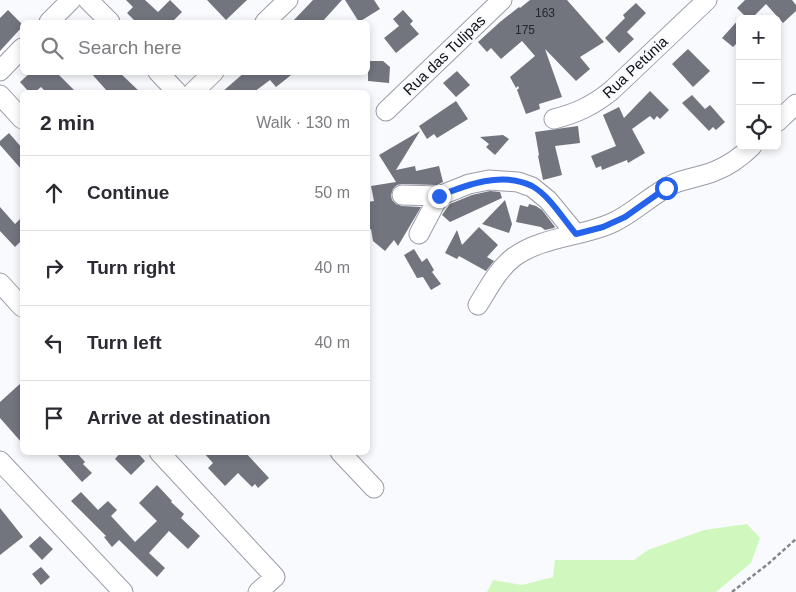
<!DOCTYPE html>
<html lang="en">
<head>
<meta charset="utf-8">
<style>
	body { margin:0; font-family:Helvetica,sans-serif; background:#f7f7f7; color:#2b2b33 }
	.controls { position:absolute; right:15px; top:15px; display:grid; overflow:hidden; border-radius:8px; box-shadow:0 2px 8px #0003 }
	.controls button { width:45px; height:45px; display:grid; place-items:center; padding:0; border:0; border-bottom:1px solid #e1e1e2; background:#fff; color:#2b2b33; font:25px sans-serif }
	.stop { position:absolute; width:15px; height:15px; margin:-11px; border:4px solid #2563eb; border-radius:50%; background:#fff }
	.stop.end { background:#2563eb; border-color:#fff; box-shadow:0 1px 5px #0008 }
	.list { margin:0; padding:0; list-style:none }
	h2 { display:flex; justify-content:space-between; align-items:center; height:65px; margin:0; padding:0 20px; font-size:21px }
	h2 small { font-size:16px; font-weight:400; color:#7c7c81 }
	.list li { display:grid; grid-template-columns:32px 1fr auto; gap:15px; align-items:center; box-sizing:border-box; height:75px; padding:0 20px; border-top:1px solid #e1e1e2 }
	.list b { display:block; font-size:19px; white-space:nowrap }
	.list em { font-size:16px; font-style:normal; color:#7c7c81 }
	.icon { flex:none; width:28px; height:28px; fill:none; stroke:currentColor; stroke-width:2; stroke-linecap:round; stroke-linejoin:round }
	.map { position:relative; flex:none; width:796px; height:592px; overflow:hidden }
	.search { position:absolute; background:#fff; box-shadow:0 2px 8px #0003; left:20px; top:20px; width:350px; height:55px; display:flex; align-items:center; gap:12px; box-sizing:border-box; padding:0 18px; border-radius:8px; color:#7c7c81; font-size:19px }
	.panel { position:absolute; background:#fff; box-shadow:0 2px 8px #0003; left:20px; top:90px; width:350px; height:365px; border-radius:8px }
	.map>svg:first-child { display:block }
</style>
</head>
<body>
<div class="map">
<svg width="796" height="592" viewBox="0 0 796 592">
	<rect width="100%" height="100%" fill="#f9fafe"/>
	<!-- green -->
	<path fill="#d0f8be" d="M747,524L760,538L751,563L716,592H487L493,580L522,585L553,577L555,560H634L648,550L704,530Z"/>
	<!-- building -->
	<path fill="#72747e" d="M126,0H145L158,12L170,0L182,12L172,22H136L127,13L133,7Z
		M207,0H247L226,20Z
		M313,0H342L322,22H292Z
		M345,0H374L380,9L359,22Z
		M530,0H567L604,42L580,57L590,69L576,81L545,49L562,97L539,104L540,109L526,114L517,90L519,88L518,86L516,88L510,77L535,56L522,41L501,59L491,48L487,52L478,42L500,22L519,7L520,8Z
		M745,0H792L796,5V11L783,23L766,4L751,19H748L737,8Z
		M636,3L646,13L627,32L634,39L619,53L605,38L625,18L623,15Z
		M8,10L22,24V27L0,51V18Z
		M403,10L413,21L410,24L419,34L396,53L384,38L399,26L393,19Z
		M740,18V40L733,47L722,38Z
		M688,49L710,71L693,87L672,64Z
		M368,61H383L390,67L389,83L368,81Z
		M457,71L470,85L456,97L443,83Z
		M31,72H56L76,92H46L41,87L35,92H29L20,82Z
		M90,72H119L140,92H108Z
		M245,72H295L276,87L270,80L254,92H222Z
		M650,91L669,110L660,119L657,116L654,120L650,116L632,129L645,153L628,163L627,160L602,170L601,166L596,168L591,156L616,146L603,115L619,107L624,118Z
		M692,95L705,109L710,105L725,122L716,130L713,127L709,131L682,103Z
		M456,101L468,119L437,138L434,134L427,139L419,126Z
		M578,126L580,143L555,146L562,175L543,180L538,156L539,155L535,132Z
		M420,131L396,170L415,166L416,171L439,166L443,182L437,185L402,184L397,185L393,189L391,195L392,200L396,204L402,206L421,207L398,246L394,240L385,251L373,241L371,229L368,230V202L374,201L371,186L396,182L379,155Z
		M9,133L22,148V170L0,145V141Z
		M503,135L509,139L495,155L486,147L489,144L480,137Z
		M490,191L500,192L502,198L450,222L442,215L450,204L472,195Z
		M505,200L512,224L509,233L482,224Z
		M529,204L536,206L542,210L555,227L554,228L545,230L541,227L516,222L520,205L528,207Z
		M0,207L15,224L22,217V240L15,247L0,231Z
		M479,227L498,245L487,257L494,261L486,271L459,256L457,259L445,253L457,230L462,245Z
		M414,249L422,262L427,258L434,270L432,272L441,284L431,290L423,277L417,278L404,255Z
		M22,382V443L0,418V402Z
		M55,452H76L85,462L83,464L92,473L82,482Z
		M121,452H137L145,461L131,475L115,459Z
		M203,452H245L269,478L258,488L255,484L252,487L238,473L225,486L208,468L213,463Z
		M157,485L172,501L171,502L184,514L181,518L200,536L188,549L169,531L149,553L165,568L157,577L119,540L112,547L104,537L106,536L71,501L81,492L98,510L108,501L117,510L111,516L135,542L157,521L139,503Z
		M0,508L23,537L0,555Z
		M40,536L53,549L42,560L29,546Z
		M41,567L50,577L41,585L32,574Z"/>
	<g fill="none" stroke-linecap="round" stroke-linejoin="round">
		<defs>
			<path id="minor" d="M88,0L110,22
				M49,22L71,0
				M265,22L288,0
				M0,71L22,48
				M158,72L177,92
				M193,92L214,72
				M0,95L22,119
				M386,111L502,0
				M554,119C577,113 592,106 611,91L707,0
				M777,122L796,104
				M402,195L439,196L469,184L489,180L518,182L532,187L548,200L576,234
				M419,234L439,196
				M0,283L22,307
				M478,305C488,289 498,269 514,257C543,236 583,237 614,222C637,211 655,191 678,182C690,178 703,176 715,171C728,166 742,156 752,146
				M159,452L275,577L258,592
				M340,452L374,488
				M0,461L123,592"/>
		</defs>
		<!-- minor casing -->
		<use href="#minor" stroke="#9a9ca7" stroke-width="21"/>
		<!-- path -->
		<path stroke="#85868a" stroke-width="2.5" stroke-dasharray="4 2.5" stroke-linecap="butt" d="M732,592L768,564L796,539"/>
		<!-- minor -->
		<use href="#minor" stroke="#fff" stroke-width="19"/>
	</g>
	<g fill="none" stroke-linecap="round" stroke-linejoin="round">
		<!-- route -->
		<path stroke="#2563eb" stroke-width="6" d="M439,196C466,185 502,171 532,186C550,196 563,219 576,234L603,227L625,217L666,188"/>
	</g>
	<g text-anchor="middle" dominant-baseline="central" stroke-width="5" stroke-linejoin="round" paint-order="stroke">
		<!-- number labels -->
		<g font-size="12" fill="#27282d">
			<text x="545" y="13">163</text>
			<text x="525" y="30">175</text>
		</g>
		<!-- street labels -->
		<g font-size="15" fill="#0e0f12" stroke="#f9fafe">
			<text transform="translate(444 55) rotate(-44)">Rua das Tulipas</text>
			<text transform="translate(635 67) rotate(-43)">Rua Petúnia</text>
		</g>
	</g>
</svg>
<div class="controls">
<button>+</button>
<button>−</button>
<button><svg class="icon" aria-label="locate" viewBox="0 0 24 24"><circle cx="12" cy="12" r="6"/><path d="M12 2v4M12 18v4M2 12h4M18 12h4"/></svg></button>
</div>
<div class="stop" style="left:666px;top:188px"></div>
<div class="stop end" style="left:439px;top:196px"></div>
<div class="search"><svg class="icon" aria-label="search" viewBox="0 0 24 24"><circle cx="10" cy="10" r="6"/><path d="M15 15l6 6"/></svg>Search here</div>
<section class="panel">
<h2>2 min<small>Walk · 130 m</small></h2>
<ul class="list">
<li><svg class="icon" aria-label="ahead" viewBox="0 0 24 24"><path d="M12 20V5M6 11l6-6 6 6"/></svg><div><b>Continue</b></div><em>50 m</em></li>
<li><svg class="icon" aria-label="right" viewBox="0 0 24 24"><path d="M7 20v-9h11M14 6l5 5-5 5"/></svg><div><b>Turn right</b></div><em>40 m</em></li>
<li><svg class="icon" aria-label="left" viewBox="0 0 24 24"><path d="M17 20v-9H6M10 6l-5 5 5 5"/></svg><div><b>Turn left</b></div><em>40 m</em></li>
<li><svg class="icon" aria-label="arrive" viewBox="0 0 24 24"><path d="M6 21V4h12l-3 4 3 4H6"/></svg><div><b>Arrive at destination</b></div></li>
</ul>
</section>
</div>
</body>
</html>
